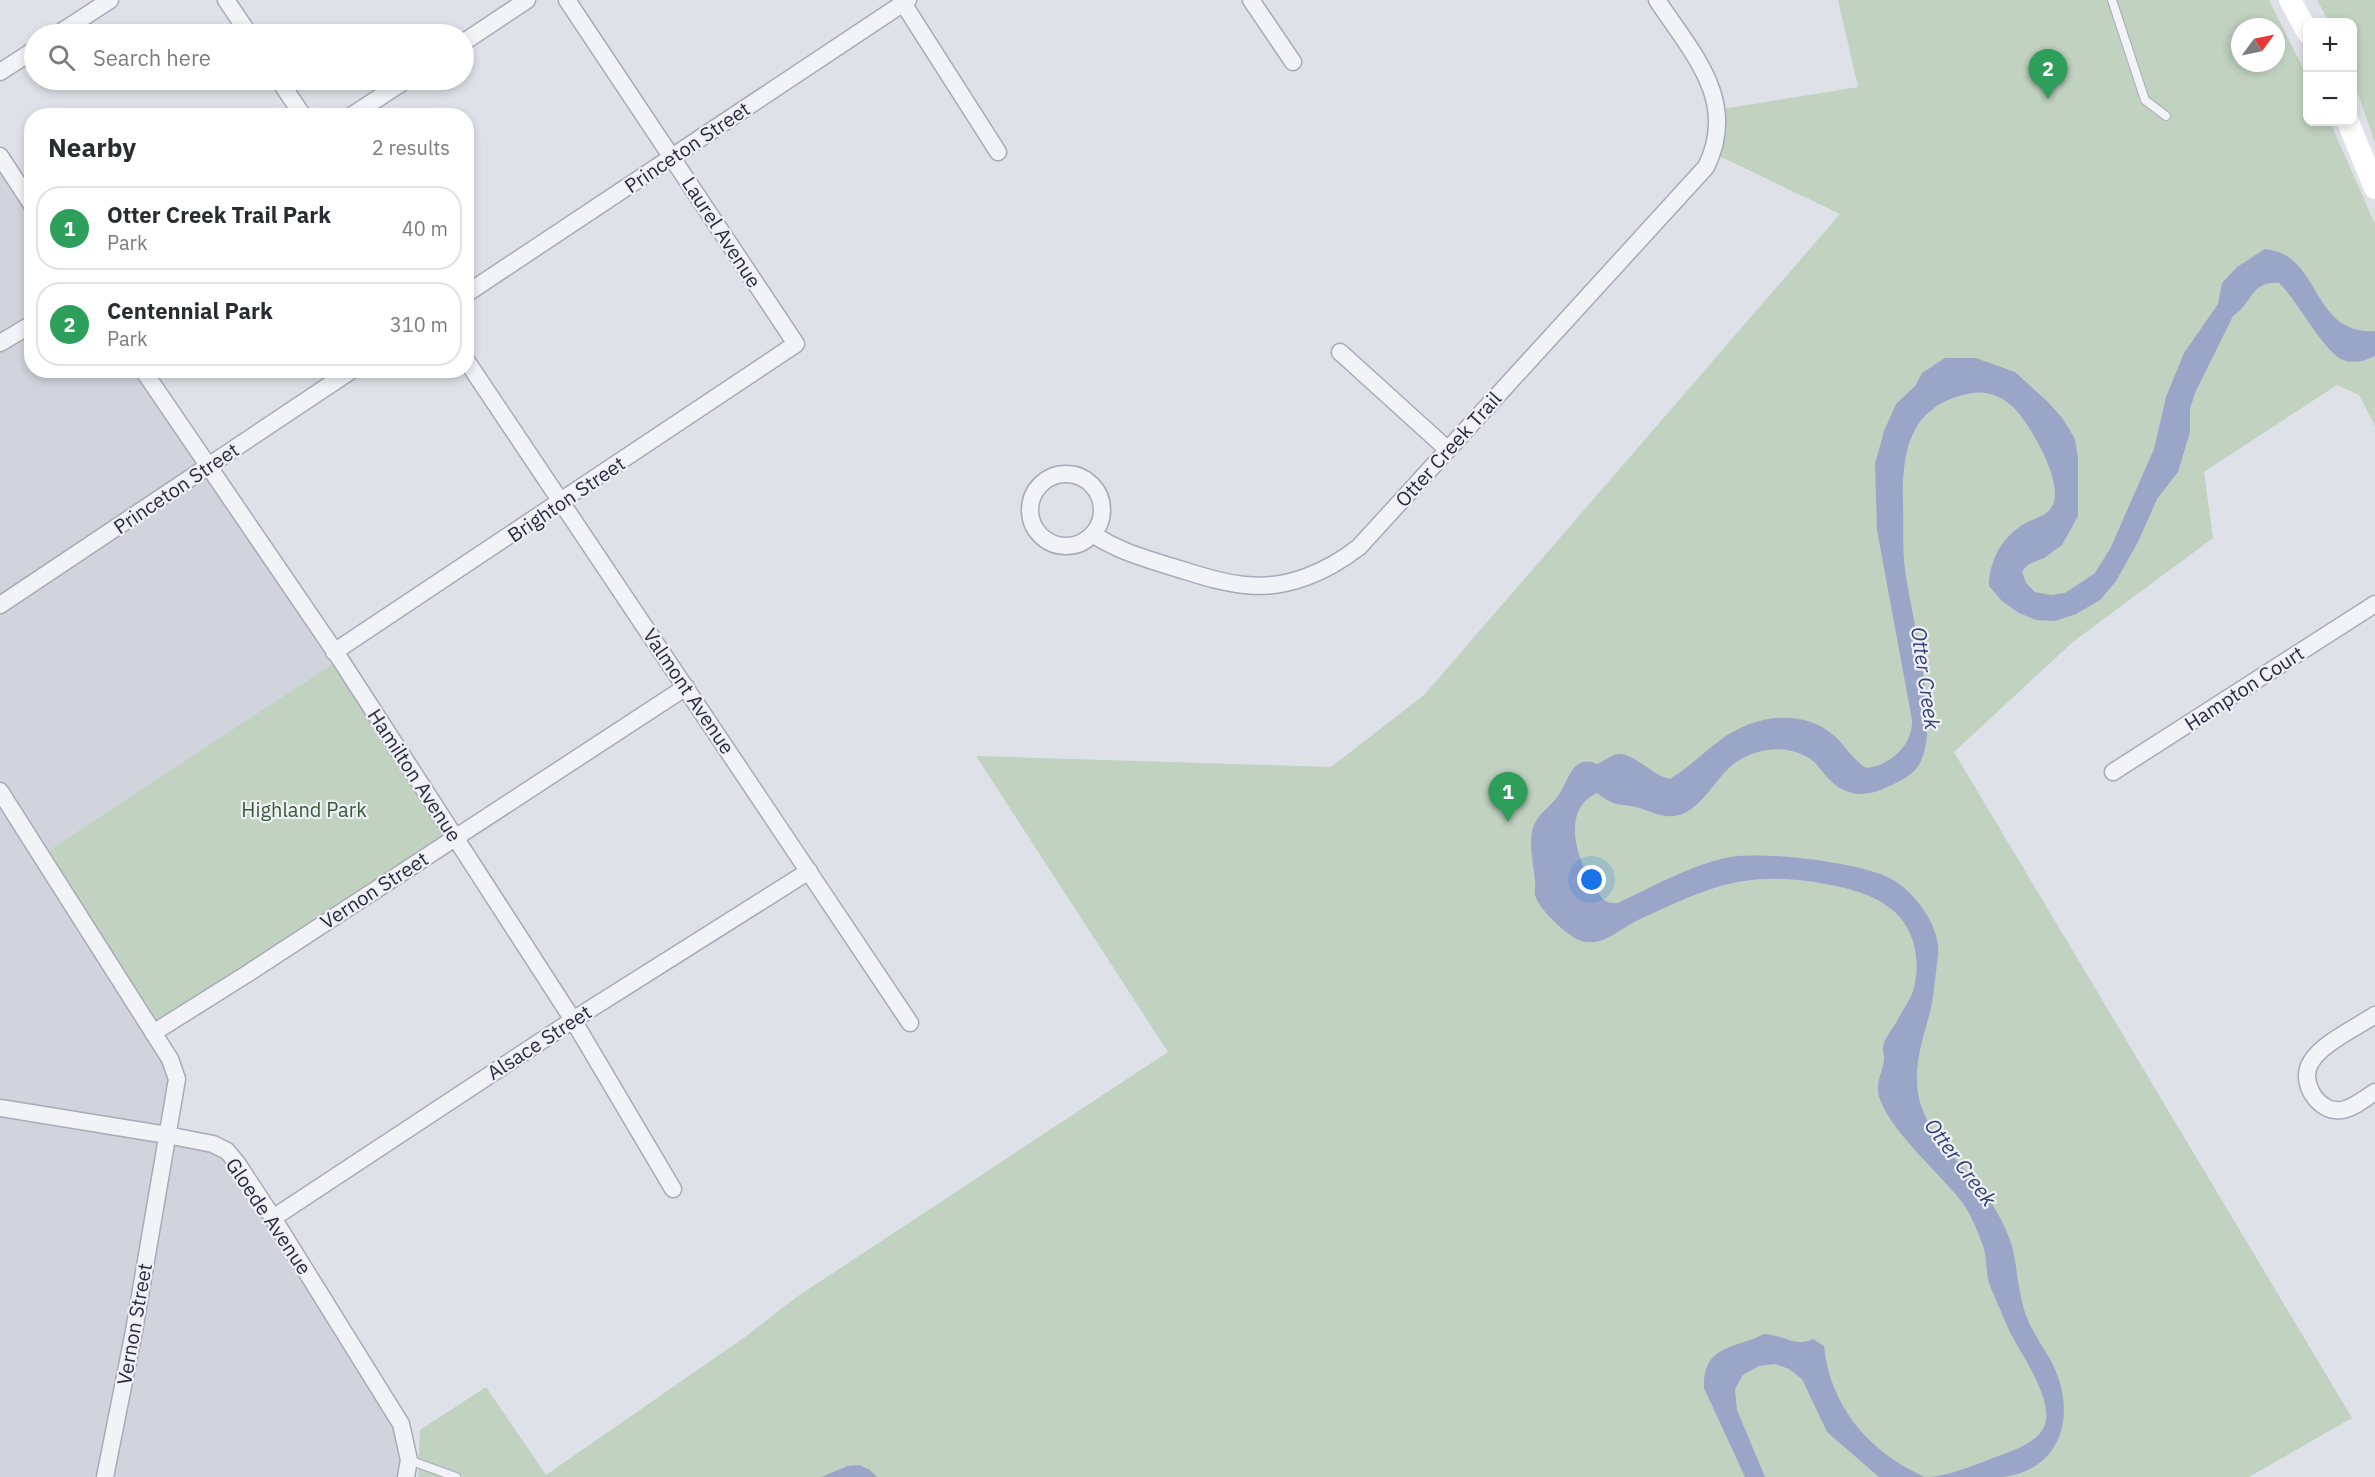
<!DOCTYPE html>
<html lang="en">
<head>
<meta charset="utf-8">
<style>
	body { margin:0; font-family:"IBM Plex Sans",sans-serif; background:#f7f7f7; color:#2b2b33 }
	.controls { position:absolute; right:18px; top:18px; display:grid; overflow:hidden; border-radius:12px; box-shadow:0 3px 9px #0003 }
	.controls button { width:54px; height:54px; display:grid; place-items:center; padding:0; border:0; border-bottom:2px solid #e1e1e2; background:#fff; color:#2b2b33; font:30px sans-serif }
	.compass { position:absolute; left:2231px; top:18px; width:54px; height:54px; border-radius:50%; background:#fff; box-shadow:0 3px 9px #0003; rotate:57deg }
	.you { position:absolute; left:1592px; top:880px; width:21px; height:21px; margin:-15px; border:4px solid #fff; border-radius:50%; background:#1a73e8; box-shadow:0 0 0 9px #1a73e833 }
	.badge { display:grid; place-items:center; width:39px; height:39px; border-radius:50%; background:#cd4f44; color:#fff; font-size:20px; font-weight:700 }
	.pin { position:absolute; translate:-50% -50px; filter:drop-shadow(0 2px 3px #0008) }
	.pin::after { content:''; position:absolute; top:32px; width:21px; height:18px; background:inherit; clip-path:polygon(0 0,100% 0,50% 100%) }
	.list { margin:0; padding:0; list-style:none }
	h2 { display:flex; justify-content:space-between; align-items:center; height:78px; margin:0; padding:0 24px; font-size:26px }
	h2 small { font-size:20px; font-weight:400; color:#7c7c81 }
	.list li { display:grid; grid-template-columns:39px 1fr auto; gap:18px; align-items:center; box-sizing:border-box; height:84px; margin:0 12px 12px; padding:0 12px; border:2px solid #e1e1e2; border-radius:24px }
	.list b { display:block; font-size:22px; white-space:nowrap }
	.list p { margin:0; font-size:20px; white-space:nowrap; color:#7c7c81 }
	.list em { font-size:20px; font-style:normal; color:#7c7c81 }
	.icon { flex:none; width:33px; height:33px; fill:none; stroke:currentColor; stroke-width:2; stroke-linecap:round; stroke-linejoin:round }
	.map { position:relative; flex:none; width:2375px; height:1477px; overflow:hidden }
	.search { position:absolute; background:#fff; box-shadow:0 3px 9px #0003; left:24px; top:24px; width:450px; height:66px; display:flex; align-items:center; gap:15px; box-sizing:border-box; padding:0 21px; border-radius:33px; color:#7c7c81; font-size:22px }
	.panel { position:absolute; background:#fff; box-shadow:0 3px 9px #0003; left:24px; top:108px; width:450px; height:270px; border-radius:24px }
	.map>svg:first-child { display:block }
</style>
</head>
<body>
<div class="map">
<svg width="2375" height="1477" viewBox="0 0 2375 1477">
	<rect width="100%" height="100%" fill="#dfe1e8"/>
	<!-- built -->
	<path fill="#d1d3dd" d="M0,156L31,205L32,370L143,371L340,659L40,856L176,1073L167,1134L213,1144L273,1218L401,1424L405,1477H0Z"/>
	<!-- green -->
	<path fill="#c1d2c0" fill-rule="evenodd" d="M1838,0H2269L2307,76L2308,122H2330L2375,224V426L2359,395L2337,385L2204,472L2213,538L2074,641L1954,752L2352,1418L2249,1477H418L420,1430L486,1387L546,1475L745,1337L798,1296L1168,1052L976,756L1331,767L1424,695L1840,214L1713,153L1717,110L1858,87ZM2240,27H2276V63H2240Z
		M2317,0H2375V143L2353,79L2352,22H2329Z
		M340,659L455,837L153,1033L40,856Z"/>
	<!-- water -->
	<path fill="#9aa6c8" d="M2265,249C2322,254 2310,335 2375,331V356C2365,361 2353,364 2343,360C2323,351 2298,301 2279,283C2250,281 2253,303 2233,316L2195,393L2190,409V432L2178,472L2157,499L2138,542L2116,581L2100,600L2076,614L2055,621L2036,620L2019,613L2002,601L1989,586C1989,561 2002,537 2024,524C2033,518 2044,518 2051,508C2067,487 2031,426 2015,409C2003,396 1985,389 1967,394C1908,407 1902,454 1903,505C1904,526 1902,548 1905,569C1910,614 1946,737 1915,770C1906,779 1894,784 1883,789C1861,798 1843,795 1827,777C1822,772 1818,765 1813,761C1790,744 1761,747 1738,761C1714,775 1700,820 1666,816C1657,815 1649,811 1640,808C1619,802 1617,809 1597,793C1559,810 1578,864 1596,889C1598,892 1601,898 1604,900C1608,903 1614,903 1618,903C1652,887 1687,867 1725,858C1759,850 1866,862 1895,881C1916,895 1935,921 1938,945C1939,953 1937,963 1936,972C1934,984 1934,996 1931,1008C1922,1043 1909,1076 1923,1111C1937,1146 1968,1168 1989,1199C1998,1213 2007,1230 2012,1246C2018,1271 2018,1295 2027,1318C2035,1338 2050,1355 2057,1374C2075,1422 2058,1470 2003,1477C1979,1477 1953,1477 1929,1477C1952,1475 1974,1465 1996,1457C2012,1451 2037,1443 2044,1427C2056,1401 2019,1352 2008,1328C2002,1314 1996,1300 1990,1286C1986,1275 1987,1261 1984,1249C1979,1233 1971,1215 1962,1202C1941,1174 1882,1124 1878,1091C1877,1080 1883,1070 1884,1060C1885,1055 1882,1051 1883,1047C1884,1038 1894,1027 1898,1019C1903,1010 1910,1000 1913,991C1921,965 1916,932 1896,913C1876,895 1852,889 1826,884C1743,869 1710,887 1636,921C1618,930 1600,949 1579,940C1566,935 1538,908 1535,895C1534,891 1536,886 1535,882C1534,864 1527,842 1534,825C1539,813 1551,806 1558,796C1569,781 1572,753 1597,764C1603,762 1608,757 1614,755C1630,748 1652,776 1670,779C1691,766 1709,747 1729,734C1757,717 1793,711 1822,727C1841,737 1849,757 1866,768C1890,766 1913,745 1912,720L1877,530L1875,464L1884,431L1896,404L1915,386L1922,373L1945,358H1976L2015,372L2048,402L2063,419L2075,439L2078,458V516L2062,545L2044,558L2029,564L2022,571L2026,583L2035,592L2051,595L2065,593L2095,573L2111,547L2154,449L2166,397L2184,353L2218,304L2222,283L2237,267Z
		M1764,1334C1781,1334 1796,1348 1813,1339L1824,1346C1830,1407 1870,1453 1925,1477H1879L1827,1432L1802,1379L1789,1369L1775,1364L1759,1366L1743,1375L1735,1389L1737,1410L1765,1477H1745L1704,1388C1703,1344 1735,1349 1764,1334Z
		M859,1465L870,1470L877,1477H821L848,1466Z"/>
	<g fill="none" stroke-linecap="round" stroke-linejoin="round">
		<defs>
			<path id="lane" d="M2112,0L2145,100L2166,116
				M409,1460L456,1477"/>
			<path id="street" d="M226,0L249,34
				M901,0L998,152
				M1251,0L1293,62
				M58,34L110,0
				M464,42L527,0
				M0,72L34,50
				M279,80L303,116
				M351,116L406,80
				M0,156L32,205
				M466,294L908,0
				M0,343L32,324
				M1340,352L1447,449
				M466,360L910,1023
				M143,370L340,659L573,1020L673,1189
				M1030 510a36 36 0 1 1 72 0a36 36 0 1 1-72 0Z
				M1094,535C1119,551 1141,557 1169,566C1194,573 1219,583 1245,585C1286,590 1327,572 1359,547L1706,167C1739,101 1692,53 1657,0
				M0,605L352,370
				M334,652L796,344L567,0
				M2113,772L2375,604
				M0,791L170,1059L177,1079L134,1331L105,1477
				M2375,1015C2357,1027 2321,1044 2311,1062C2298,1082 2319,1114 2342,1110C2354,1108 2365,1098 2375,1092
				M153,1033L247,974L686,687
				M0,1108L167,1135L213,1144L227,1151L237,1163L273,1218L401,1424L409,1460L406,1477
				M273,1218L573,1020L809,871"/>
		</defs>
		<!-- lane casing -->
		<use href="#lane" stroke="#a8aab6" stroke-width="10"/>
		<!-- street casing -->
		<use href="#street" stroke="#a8aab6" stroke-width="19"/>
		<!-- lane -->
		<use href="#lane" stroke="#f2f3f7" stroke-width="8"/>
		<!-- street -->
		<use href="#street" stroke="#f2f3f7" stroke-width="16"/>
		<!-- secondary -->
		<path stroke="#fff" stroke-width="22" d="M2290,0L2308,33
			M2348,122L2375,188"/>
	</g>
	<g text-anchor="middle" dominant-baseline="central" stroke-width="4.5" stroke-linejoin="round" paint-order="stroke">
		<!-- street labels -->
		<g font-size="20" fill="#282b40" stroke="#eff0f6">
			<text transform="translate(687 147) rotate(-34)">Princeton Street</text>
			<text transform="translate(722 232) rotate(57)">Laurel Avenue</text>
			<text transform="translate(1448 449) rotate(-48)">Otter Creek Trail</text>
			<text transform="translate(176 488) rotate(-34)">Princeton Street</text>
			<text transform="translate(566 499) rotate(-34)">Brighton Street</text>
			<text transform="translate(2244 688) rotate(-33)">Hampton Court</text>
			<text transform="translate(689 691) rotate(56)">Valmont Avenue</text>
			<text transform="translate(415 775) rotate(57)">Hamilton Avenue</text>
			<text transform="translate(374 890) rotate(-33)">Vernon Street</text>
			<text transform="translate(539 1042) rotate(-33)">Alsace Street</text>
			<text transform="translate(269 1216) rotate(56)">Gloede Avenue</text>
			<text transform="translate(134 1324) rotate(-80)">Vernon Street</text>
		</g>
		<!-- park labels -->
		<g font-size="20" fill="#365b37" stroke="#eff0f6">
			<text x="304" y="809">Highland Park</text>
		</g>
		<!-- water labels -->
		<g font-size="21" font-style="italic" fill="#324073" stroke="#eff0f6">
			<text transform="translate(1926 678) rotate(82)">Otter Creek</text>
			<text transform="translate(1961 1162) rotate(53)">Otter Creek</text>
		</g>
	</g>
</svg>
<div class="controls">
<button>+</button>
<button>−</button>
</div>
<svg class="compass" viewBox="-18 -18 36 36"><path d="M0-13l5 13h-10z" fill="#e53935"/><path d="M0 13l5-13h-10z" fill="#7c7c81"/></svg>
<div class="you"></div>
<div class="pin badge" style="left:1508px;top:822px;background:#2e9e5b">1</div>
<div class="pin badge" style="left:2048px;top:99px;background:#2e9e5b">2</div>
<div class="search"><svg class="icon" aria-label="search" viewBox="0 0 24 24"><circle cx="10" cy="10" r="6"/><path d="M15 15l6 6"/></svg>Search here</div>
<section class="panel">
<h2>Nearby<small>2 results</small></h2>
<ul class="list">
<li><span class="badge" style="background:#2e9e5b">1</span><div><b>Otter Creek Trail Park</b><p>Park</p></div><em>40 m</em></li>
<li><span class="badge" style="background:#2e9e5b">2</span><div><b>Centennial Park</b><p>Park</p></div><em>310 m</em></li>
</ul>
</section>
</div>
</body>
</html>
